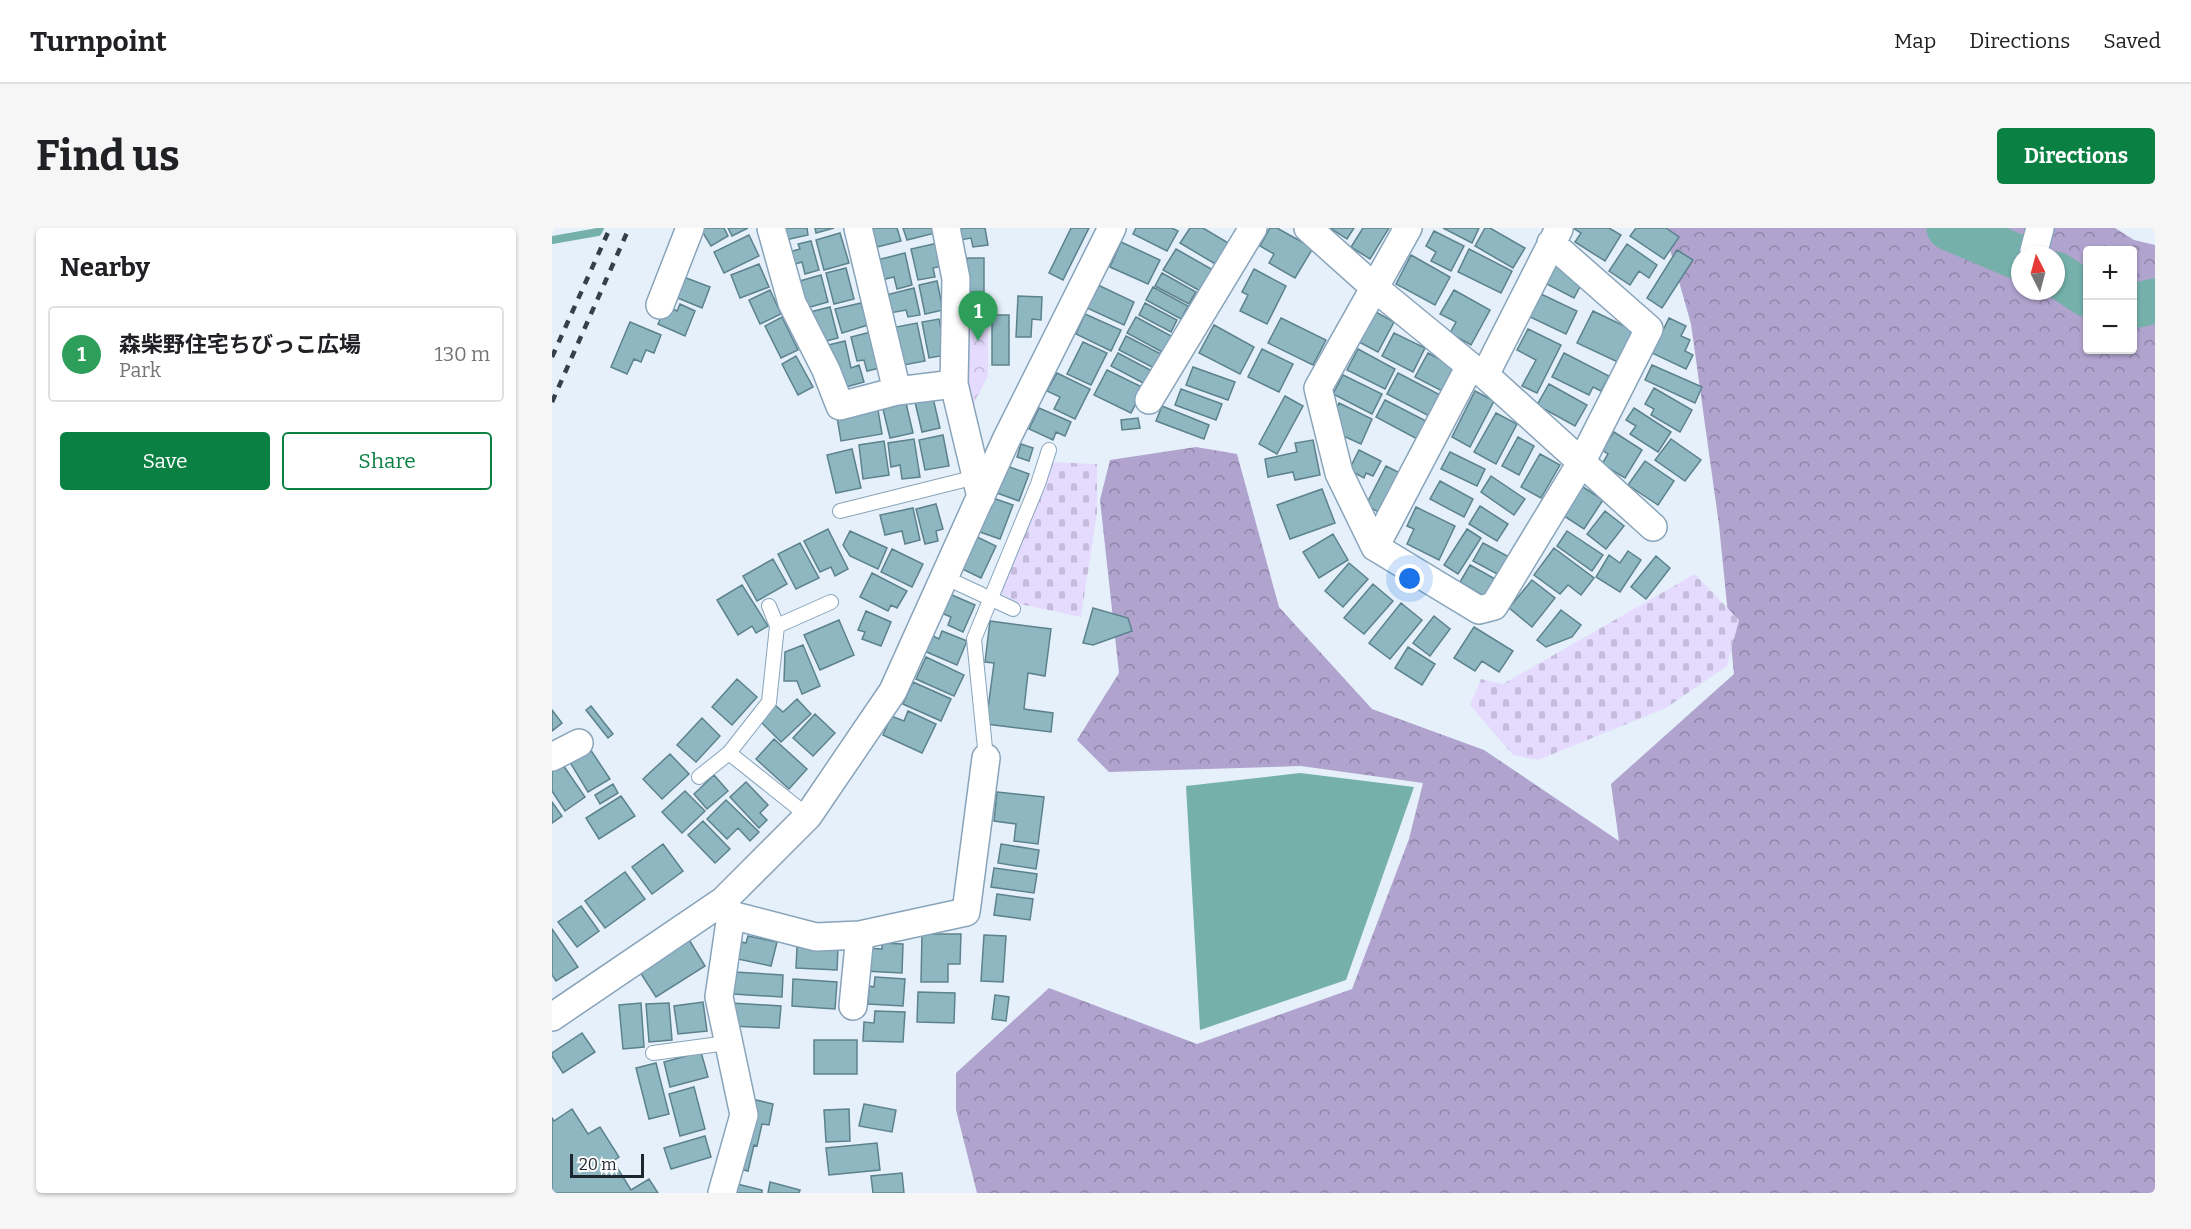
<!DOCTYPE html>
<html lang="en">
<head>
<meta charset="utf-8">
<style>
	body { margin:0; font-family:Bitter,"Noto Sans JP",serif; background:#f6f6f6; color:#202124 }
	.controls { position:absolute; right:18px; top:18px; display:grid; overflow:hidden; border-radius:6px; box-shadow:0 2px 4px #0004 }
	.controls button { width:54px; height:54px; display:grid; place-items:center; padding:0; border:0; border-bottom:2px solid #e0e0e0; background:#fff; color:#202124; font:30px sans-serif }
	.compass { position:absolute; left:1459px; top:18px; width:54px; height:54px; border-radius:50%; background:#fff; box-shadow:0 2px 4px #0004; rotate:354deg }
	.scale { position:absolute; left:18px; bottom:15px; width:74px; box-sizing:border-box; padding-left:6px; border:3px solid #1b262f; border-top:0; font-size:16px; line-height:21px; white-space:nowrap; color:#1b262f; -webkit-text-stroke:4px #fcfcfc; paint-order:stroke }
	.you { position:absolute; left:858px; top:351px; width:21px; height:21px; margin:-15px; border:4px solid #fff; border-radius:50%; background:#1a73e8; box-shadow:0 0 0 9px #1a73e833 }
	.badge { display:grid; place-items:center; width:39px; height:39px; border-radius:50%; background:#0b8043; color:#fff; font-size:20px; font-weight:700 }
	.pin { position:absolute; translate:-50% -50px; filter:drop-shadow(0 2px 3px #0008) }
	.pin::after { content:''; position:absolute; top:32px; width:21px; height:18px; background:inherit; clip-path:polygon(0 0,100% 0,50% 100%) }
	.list { margin:0; padding:0; list-style:none }
	h2 { display:flex; justify-content:space-between; align-items:center; height:78px; margin:0; padding:0 24px; font-size:26px }
	h2 small { font-size:20px; font-weight:400; color:#757577 }
	.list li { display:grid; grid-template-columns:39px 1fr auto; gap:18px; align-items:center; box-sizing:border-box; height:96px; margin:0 12px 12px; padding:0 12px; border:2px solid #e0e0e0; border-radius:6px }
	.list b { display:block; font-size:22px; white-space:nowrap }
	.list p { margin:0; font-size:20px; white-space:nowrap; color:#757577 }
	.list em { font-size:20px; font-style:normal; color:#757577 }
	.actions { display:flex; gap:12px; padding:18px 24px }
	.actions a { flex:1; padding:14px 0; border:2px solid #0b8043; border-radius:6px; text-align:center; font-size:21px; color:#0b8043 }
	.actions .main { background:#0b8043; color:#fff }
	.map { position:relative; flex:none; width:1603px; height:965px; overflow:hidden; border-radius:6px }
	header { display:flex; align-items:center; gap:36px; box-sizing:border-box; height:84px; padding:0 30px; background:#fff; border-bottom:2px solid #e0e0e0 }
	header strong { font-size:28px }
	nav { display:flex; gap:33px; margin-inline-start:auto; font-size:21px }
	.intro { display:flex; align-items:center; justify-content:space-between; box-sizing:border-box; height:144px; padding:0 36px }
	h1 { margin:0; font-size:42px }
	.button { padding:15px 27px; border-radius:6px; background:#0b8043; color:#fff; font-size:21px; font-weight:700 }
	main { display:flex; gap:36px; padding:0 36px }
	aside { flex:1; background:#fff; border-radius:6px; box-shadow:0 2px 4px #0004 }
	.map>svg:first-child { display:block }
</style>
</head>
<body>
<header>
<strong>Turnpoint</strong>
<nav><a>Map</a><a>Directions</a><a>Saved</a></nav>
</header>
<div class="intro"><h1>Find us</h1><a class="button">Directions</a></div>
<main>
<aside>
<h2>Nearby<small></small></h2>
<ul class="list">
<li><span class="badge" style="background:#2e9e5b">1</span><div><b>森柴野住宅ちびっこ広場</b><p>Park</p></div><em>130 m</em></li>
</ul>
<div class="actions"><a class="main">Save</a><a>Share</a></div>
</aside>
<div class="map">
<svg width="1603" height="965" viewBox="0 0 1603 965">
	<defs>
		<pattern id="forest-crowns" width="20" height="18" patternUnits="userSpaceOnUse" patternTransform="scale(1.5)"><rect width="20" height="18" fill="#b0a3ce"/><path d="M2 6a3 3 0 1 1 6 0M12 15a3 3 0 1 1 6 0" fill="none" stroke="#8e85a8"/></pattern>
		<pattern id="cemetery-stones" width="16" height="16" patternUnits="userSpaceOnUse" patternTransform="scale(1.5)"><rect width="16" height="16" fill="#e5dbfe"/><path d="M2 7V4a2 2 0 0 1 4 0v3zM10 15v-3a2 2 0 0 1 4 0v3z" fill="#c4bcda"/></pattern>
		<pattern id="park-crowns" width="20" height="18" patternUnits="userSpaceOnUse" patternTransform="scale(1.5)"><rect width="20" height="18" fill="#e5dbfe"/><path d="M2 6a3 3 0 1 1 6 0M12 15a3 3 0 1 1 6 0" fill="none" stroke="#c4bcda"/></pattern>
	</defs>
	<rect width="100%" height="100%" fill="#e5f0fa"/>
	<!-- forest -->
	<path fill="url(#forest-crowns)" fill-rule="evenodd" d="M1112,0H1563L1582,12L1603,17V965H425L404,882V845L497,760L645,816L800,761L857,611L871,555L749,538L557,544L525,512L567,445L548,272L558,232L644,219L685,226L727,379L820,481L932,522L1067,613L1059,556L1182,446L1167,297L1139,96ZM1536,22H1580V122H1536ZM1468,27H1504V63H1468Z"/>
	<!-- cemetery -->
	<path fill="url(#cemetery-stones)" d="M497,234L545,236V285L529,389L468,376L446,364Z
		M1143,346L1187,392L1175,438L1114,480L986,532L961,527L918,477L929,451L951,456Z"/>
	<!-- park -->
	<path fill="url(#park-crowns)" d="M436,78V148L416,187L415,79Z"/>
	<!-- water -->
	<path fill="#75b0ab" d="M748,545L862,559L794,752L648,802L634,558Z"/>
	<g fill="none" stroke-linecap="round" stroke-linejoin="round">
		<!-- stream -->
		<path stroke="#75b0ab" stroke-width="8" d="M0,12L46,4L48,0"/>
		<!-- river -->
		<path stroke="#75b0ab" stroke-width="45" d="M1397,0L1468,30
			M1504,46L1536,67
			M1580,76L1586,77L1603,73"/>
	</g>
	<!-- building -->
	<path fill="#8eb7c2" stroke="#5c828d" stroke-width="1.5" d="M148,0H172L176,8L159,18Z
		M176,0H196L180,8Z
		M230,0H255L256,7L233,12Z
		M263,0H282L264,5Z
		M316,0H345L349,13L321,20Z
		M351,0H382L383,5L355,12Z
		M406,0H433L436,17L421,19L419,10L408,12Z
		M519,0H537L511,52L497,45Z
		M584,0H620L626,3L615,23L581,6Z
		M638,0H651L678,16L665,37L628,15Z
		M718,0H725L761,20L743,50L717,35L722,26L708,18Z
		M778,0H802L795,11Z
		M811,0H837L818,31L799,19Z
		M891,0H927L920,15Z
		M933,0H938L973,20L961,40L923,18Z
		M1021,0H1057L1069,7L1053,33L1023,14L1029,5Z
		M1084,0H1114L1127,9L1112,31L1078,8Z
		M882,3L912,18L899,43L879,33L884,24L874,18Z
		M288,5L297,35L272,42L264,12Z
		M197,7L207,28L172,45L162,24Z
		M259,13L267,42L253,46L250,34L240,37L237,24L248,21L246,16Z
		M569,14L608,32L596,56L558,39Z
		M386,15L391,38L381,40L383,49L366,52L359,21Z
		M1075,16L1105,37L1097,50L1087,43L1078,57L1057,43Z
		M624,21L661,42L648,63L611,42Z
		M917,21L960,43L949,65L906,44Z
		M1125,22L1141,32L1110,80L1095,70Z
		M353,25L360,57L345,61L342,49L329,52L325,32Z
		M859,27L898,49L883,77L844,56Z
		M415,30H432V64H414Z
		M1000,33L1032,51L1022,70L989,53Z
		M207,36L217,59L188,70L179,47Z
		M294,40L302,71L282,76L274,45Z
		M702,41L734,58L715,96L688,83L696,67L690,64Z
		M610,45L644,64L637,76L603,58Z
		M269,47L276,74L251,81L244,54Z
		M129,48L158,59L150,80L121,68Z
		M385,53L391,82L373,86L367,57Z
		M546,57L582,74L572,97L535,80Z
		M601,59L636,78L629,91L594,72Z
		M362,60L368,87L356,89L354,82L338,85L334,67Z
		M218,62L229,86L208,96L197,72Z
		M902,62L938,82L919,117L898,105L904,94L888,86Z
		M989,66L1025,83L1014,106L978,89Z
		M466,68L490,69L489,92L480,91L479,109H464Z
		M309,75L316,97L290,105L283,81Z
		M593,75L625,92L619,104L587,87Z
		M128,76L143,83L133,108L106,96L114,78L125,83Z
		M278,79L286,110L266,115L258,84Z
		M822,83L842,94L826,124L805,113Z
		M1041,83L1085,104L1070,136L1025,115Z
		M533,86L569,102L559,123L524,106Z
		M440,87H457V137H440Z
		M230,89L246,122L229,130L213,98Z
		M584,89L621,109L612,125L575,105Z
		M729,90L774,112L761,137L716,115Z
		M1117,90L1134,98L1129,108L1138,112L1133,123L1141,127L1134,141L1100,125Z
		M387,91L394,127L377,130L370,94Z
		M78,94L109,107L102,125L94,122L89,134L82,131L75,146L59,139Z
		M365,95L373,133L352,137L344,99Z
		M662,97L702,119L688,146L647,125Z
		M976,101L1009,117L985,165L970,158L984,132L965,122Z
		M319,104L328,140L315,143L312,132L305,133L299,109Z
		M842,105L873,120L861,144L830,128Z
		M574,108L611,127L604,141L567,122Z
		M293,113L299,140L307,137L312,154L287,161L276,117Z
		M531,114L555,125L539,157L515,146Z
		M710,121L741,136L727,164L696,149Z
		M806,121L843,141L833,161L795,142Z
		M566,125L602,144L595,157L559,138Z
		M876,125L906,141L894,165L863,149Z
		M1012,125L1057,148L1049,163L1041,159L1037,167L1000,149Z
		M244,128L261,159L246,167L230,136Z
		M1100,137L1150,159L1143,175L1093,152Z
		M641,139L683,154L676,172L634,157Z
		M555,142L592,160L579,185L542,167Z
		M505,145L538,161L523,191L502,181L508,169L495,163Z
		M846,145L892,169L881,190L835,166Z
		M791,147L830,166L820,186L781,166Z
		M997,156L1035,177L1023,198L985,177Z
		M1102,160L1140,182L1128,204L1099,187L1102,181L1093,176Z
		M629,161L670,176L664,192L623,177Z
		M923,163L942,173L918,219L900,209Z
		M733,168L751,178L725,226L707,216Z
		M381,170L388,200L370,204L363,174Z
		M833,172L876,194L867,212L824,189Z
		M354,175L361,205L338,210L331,181Z
		M787,175L820,191L809,216L789,207L781,189Z
		M610,178L657,197L652,211L604,193Z
		M487,180L519,194L513,208L504,204L501,212L477,201Z
		M1082,180L1119,204L1106,224L1078,206L1084,198L1074,192Z
		M326,182L330,206L289,213L285,189Z
		M944,185L965,196L944,236L922,224Z
		M586,190L588,200L570,202L569,192Z
		M1062,204L1090,222L1073,250L1050,236L1056,226L1050,222Z
		M391,207L397,238L373,242L367,212Z
		M966,209L982,218L967,247L950,238Z
		M362,211L368,249L350,251L348,237L339,239L336,215Z
		M1119,211L1149,232L1133,253L1103,232Z
		M761,212L768,247L743,252L741,244L716,249L713,231L745,224L743,215Z
		M332,213L337,247L311,251L307,217Z
		M469,216L481,220L477,233L465,229Z
		M300,221L309,260L284,265L275,227Z
		M807,222L829,233L821,248L814,245L812,250L797,242Z
		M898,224L933,241L925,258L889,241Z
		M988,226L1008,237L989,270L969,259Z
		M1093,233L1122,253L1106,277L1076,257Z
		M455,238L477,246L467,273L445,265Z
		M834,238L850,246L830,286L814,277Z
		M939,248L973,271L962,287L929,264Z
		M888,253L921,271L912,289L878,271Z
		M1028,257L1051,272L1032,301L1009,286Z
		M770,261L783,295L738,311L725,277Z
		M438,269L461,277L448,311L425,303Z
		M384,276L391,301L384,303L386,313L373,316L364,281Z
		M928,278L956,296L945,313L917,296Z
		M864,279L903,298L887,332L855,316L862,301L855,298Z
		M361,280L368,312L353,316L350,303L333,307L328,287Z
		M1053,283L1072,298L1054,321L1035,306Z
		M276,301L296,341L283,348L279,339L268,344L252,313Z
		M915,301L929,310L906,346L892,337Z
		M298,303L335,320L326,341L298,328L291,317Z
		M1015,303L1051,327L1040,343L1005,318Z
		M781,306L796,332L767,350L751,324Z
		M421,307L444,318L429,350L406,339Z
		M248,315L267,350L244,361L226,326Z
		M931,315L959,330L949,348L921,333Z
		M1002,320L1042,350L1029,367L1016,357L1008,366L982,347Z
		M340,321L371,336L360,359L329,344Z
		M1076,323L1089,332L1068,364L1044,349L1057,327L1068,335Z
		M1104,328L1118,340L1094,371L1079,359Z
		M221,331L235,356L205,373L191,348Z
		M797,335L816,351L791,379L773,363Z
		M918,337L945,352L935,370L908,354Z
		M320,345L355,363L345,380L339,377L336,383L308,369Z
		M980,352L1003,370L980,399L957,380Z
		M821,356L841,373L812,406L792,390Z
		M190,357L216,398L204,405L200,398L186,407L165,372Z
		M393,364L423,377L411,404L396,397L399,389L385,383Z
		M849,375L870,392L838,431L817,415Z
		M541,380L576,390L580,403L541,417L531,415Z
		M1009,382L1029,397L1020,409L994,419L985,412Z
		M314,383L339,394L329,418L310,411L313,404L306,402Z
		M882,388L898,401L878,428L861,415Z
		M287,392L302,427L268,442L252,407Z
		M438,393L499,401L493,448L476,445L472,481L501,485L499,504L434,496L442,435L433,434Z
		M922,399L961,423L947,444L930,433L923,443L902,430Z
		M390,403L415,413L405,437L370,422L377,406L387,411Z
		M251,417L268,458L250,466L245,453H232L233,424Z
		M856,419L883,436L870,457L843,440Z
		M374,429L412,447L402,468L364,451Z
		M185,451L205,469L180,497L160,479Z
		M361,454L399,471L389,493L351,476Z
		M245,471L259,486L229,514L207,492L223,477L231,484Z
		M39,478L61,506L56,510L34,482Z
		M0,482L10,495L0,503Z
		M356,483L384,496L370,525L331,507L339,488L352,493Z
		M263,486L283,505L261,528L241,510Z
		M150,490L168,508L144,534L125,517Z
		M222,511L255,541L237,561L204,531Z
		M36,518L58,551L36,564L16,531Z
		M118,526L137,546L110,571L91,551Z
		M11,537L33,569L13,583L0,563V544Z
		M162,547L176,563L155,581L142,566Z
		M194,554L216,577L208,585L215,592L207,600L178,569Z
		M61,556L66,565L48,576L43,567Z
		M133,563L153,583L130,605L110,584Z
		M445,564L492,569L486,616L462,613L464,596L442,593Z
		M69,568L83,588L47,611L34,590Z
		M174,572L207,604L198,613L186,600L175,611L155,591Z
		M0,574L10,588L0,595Z
		M151,593L178,621L163,635L136,607Z
		M111,616L131,643L100,666L80,639Z
		M449,616L487,622L484,641L446,635Z
		M442,640L485,646L482,665L439,659Z
		M73,644L93,671L53,700L33,673Z
		M445,666L481,671L478,692L442,687Z
		M29,678L47,703L25,719L6,694Z
		M0,701L26,739L4,753L0,747Z
		M370,706H409L408,736H396V754H369Z
		M432,707L454,708L451,754L429,753Z
		M196,708L225,714L219,738L181,730L185,713L194,715Z
		M136,710L153,738L104,769L86,741Z
		M330,715L351,716L350,745L312,743L314,720L330,721Z
		M245,719L286,720L285,742L244,740Z
		M183,744L231,747L230,769L181,766Z
		M323,749L353,751L351,778L316,776L317,758L322,759Z
		M241,751L285,754L283,781L240,778Z
		M366,764L403,765L402,795L365,794Z
		M443,767L457,769L454,793L440,791Z
		M151,774L155,803L126,806L122,778Z
		M89,775L92,819L71,821L67,777Z
		M117,775L120,812L97,814L94,776Z
		M179,775L229,778L227,800L178,798Z
		M323,783L353,784L351,814L311,813L312,794L322,795Z
		M30,805L43,824L11,845L0,828V825Z
		M262,812H305V846H262Z
		M149,824L156,849L118,859L112,834Z
		M104,835L117,886L97,891L84,840Z
		M142,859L153,901L128,908L117,866Z
		M200,871L221,876L217,897L210,896L205,918L202,917L196,943L184,940Z
		M312,876L344,882L340,904L307,898Z
		M20,881L36,906L48,899L67,929L61,933L79,962L97,951L106,965H0V890L2,893Z
		M297,881L298,913L274,914L272,882Z
		M153,908L159,929L119,941L112,920Z
		M325,915L328,942L277,947L274,920Z
		M350,945L352,965H321L319,948Z
		M218,954L248,962L247,965H216Z
		M181,955L210,962V965H178Z"/>
	<g fill="none" stroke-linecap="round" stroke-linejoin="round">
		<defs>
			<path id="service" d="M288,283L424,249
				M392,349L461,381
				M225,398L279,374
				M177,525L256,588
				M434,530L422,411L486,256L497,222
				M147,549L177,525L217,474L225,398L217,378
				M101,825L175,815"/>
			<path id="minor" d="M219,0L240,75L274,142L288,178L345,163L402,156
				M306,0L345,163
				M394,0L404,51L402,156L429,269
				M756,0L823,60L918,138L933,147L1101,299
				M856,0L766,160L787,245L823,319L927,382L942,378L1029,235L1097,101L999,15
				M1482,23L1488,0
				M108,77L138,0
				M933,147L1007,1
				M597,172L701,0
				M823,319L918,138
				M0,529L27,515
				M179,687L264,709L308,707L414,684L434,530
				M301,778L308,707
				M0,789L171,673L256,588L341,463L454,212L560,0
				M170,965L192,887L167,769L179,687L171,673"/>
		</defs>
		<!-- service casing -->
		<use href="#service" stroke="#88a4bb" stroke-width="16"/>
		<!-- minor casing -->
		<use href="#minor" stroke="#88a4bb" stroke-width="30"/>
		<!-- service -->
		<use href="#service" stroke="#fff" stroke-width="14"/>
		<!-- minor -->
		<use href="#minor" stroke="#fff" stroke-width="27"/>
		<!-- rail -->
		<path stroke="#354049" stroke-width="4.5" stroke-dasharray="8 8" stroke-linecap="butt" d="M0,129L58,0
			M0,174L77,0"/>
	</g>
</svg>
<div class="controls">
<button>+</button>
<button>−</button>
</div>
<svg class="compass" viewBox="-18 -18 36 36"><path d="M0-13l5 13h-10z" fill="#e53935"/><path d="M0 13l5-13h-10z" fill="#757577"/></svg>
<div class="scale">20 m</div>
<div class="you"></div>
<div class="pin badge" style="left:426px;top:113px;background:#2e9e5b">1</div>
</div>
</main>
</body>
</html>
